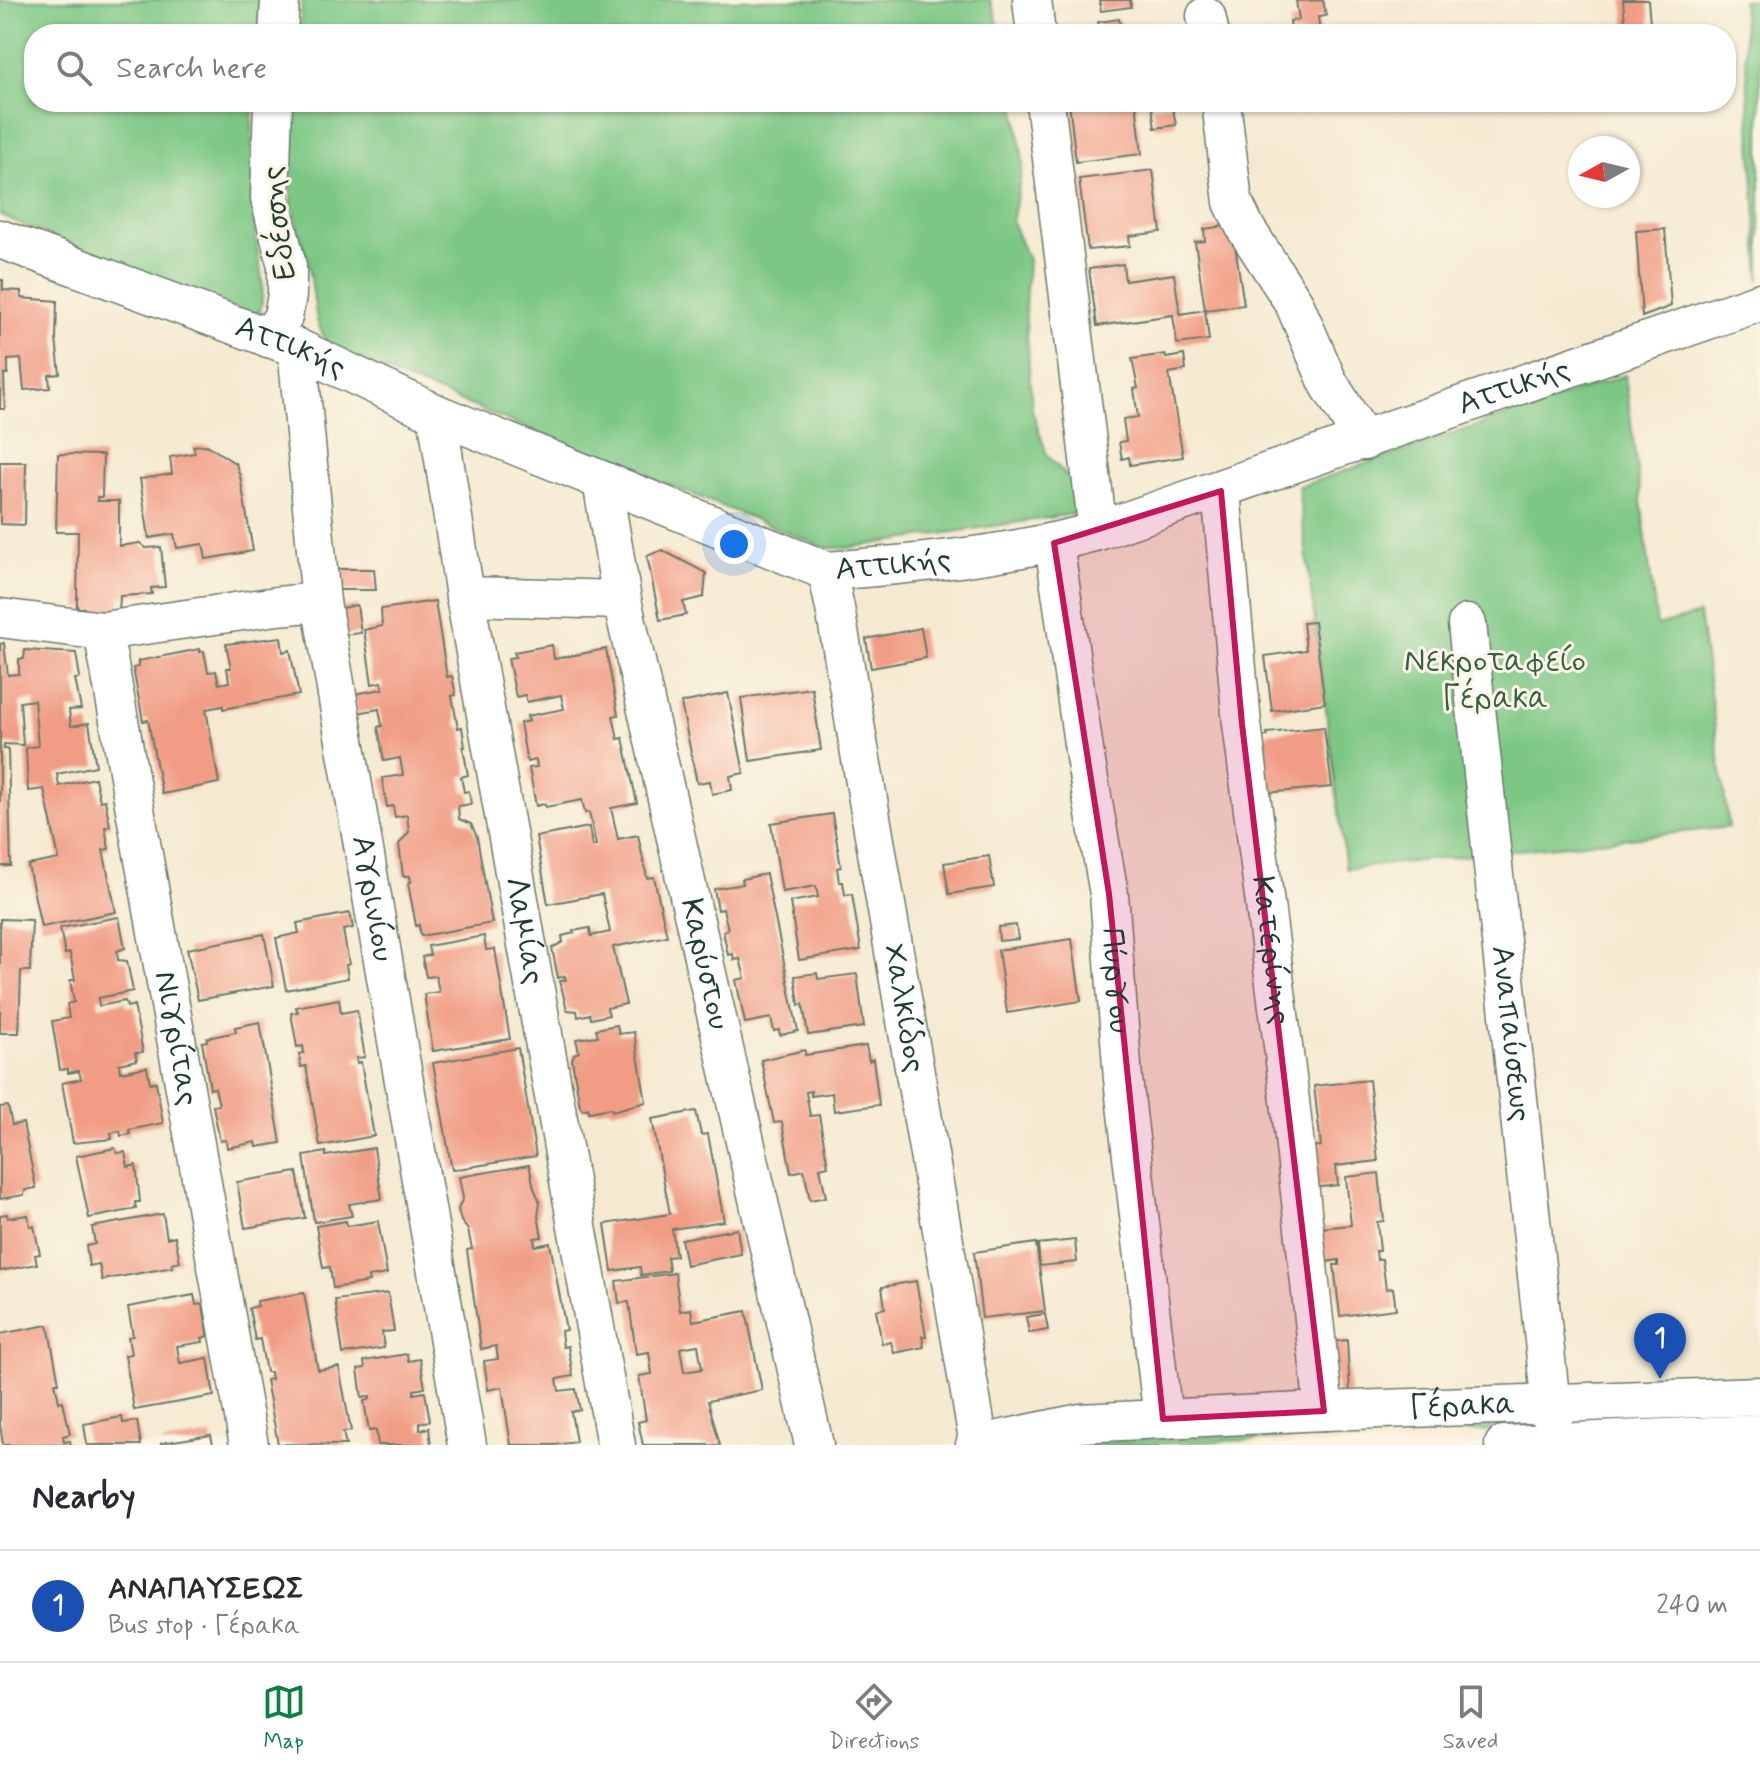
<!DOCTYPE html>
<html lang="en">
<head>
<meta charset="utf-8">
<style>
	body { margin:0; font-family:Mynerve,sans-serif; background:#f7f7f7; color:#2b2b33 }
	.compass { position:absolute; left:1568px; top:136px; width:72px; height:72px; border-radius:50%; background:#fff; box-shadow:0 2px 6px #0004; rotate:262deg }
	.you { position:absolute; left:734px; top:544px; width:28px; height:28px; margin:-20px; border:6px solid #fff; border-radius:50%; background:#1a73e8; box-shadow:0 0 0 12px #1a73e833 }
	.badge { display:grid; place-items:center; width:52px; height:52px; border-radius:50%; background:#0b8043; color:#fff; font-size:26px; font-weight:700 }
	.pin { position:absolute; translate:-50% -66px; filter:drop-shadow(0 2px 4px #0008) }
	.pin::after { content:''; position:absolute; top:42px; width:28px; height:24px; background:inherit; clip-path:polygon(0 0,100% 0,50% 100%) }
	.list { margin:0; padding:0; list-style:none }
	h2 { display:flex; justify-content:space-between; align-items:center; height:104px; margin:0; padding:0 32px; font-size:34px }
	h2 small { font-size:26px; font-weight:400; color:#7c7c81 }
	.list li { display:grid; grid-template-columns:52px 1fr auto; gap:24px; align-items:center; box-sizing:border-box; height:112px; padding:0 32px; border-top:2px solid #e1e1e2 }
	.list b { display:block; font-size:30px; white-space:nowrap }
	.list p { margin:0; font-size:26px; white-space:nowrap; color:#7c7c81 }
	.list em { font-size:26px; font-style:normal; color:#7c7c81 }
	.icon { flex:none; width:44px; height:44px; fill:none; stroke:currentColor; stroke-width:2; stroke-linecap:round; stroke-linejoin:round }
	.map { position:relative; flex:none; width:1760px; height:1445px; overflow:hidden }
	.search { position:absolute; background:#fff; box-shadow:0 2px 6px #0004; left:24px; right:24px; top:24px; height:88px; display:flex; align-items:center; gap:20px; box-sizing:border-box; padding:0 28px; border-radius:32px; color:#7c7c81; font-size:30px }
	.sheet { height:216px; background:#fff }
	nav { display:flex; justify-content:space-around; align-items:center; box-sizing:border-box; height:112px; border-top:2px solid #e1e1e2; background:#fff; font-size:22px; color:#7c7c81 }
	nav a { display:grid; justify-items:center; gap:4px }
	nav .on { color:#0b8043 }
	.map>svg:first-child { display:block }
</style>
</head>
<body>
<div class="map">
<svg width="1760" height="1445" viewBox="0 0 1760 1445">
	<rect width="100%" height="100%" fill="#fcf5e5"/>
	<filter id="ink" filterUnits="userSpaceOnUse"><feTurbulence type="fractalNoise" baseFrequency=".0125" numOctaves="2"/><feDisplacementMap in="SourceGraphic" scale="16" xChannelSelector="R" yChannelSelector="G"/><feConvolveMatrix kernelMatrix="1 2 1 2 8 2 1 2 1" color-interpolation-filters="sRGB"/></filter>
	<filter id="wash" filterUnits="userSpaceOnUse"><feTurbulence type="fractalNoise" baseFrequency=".006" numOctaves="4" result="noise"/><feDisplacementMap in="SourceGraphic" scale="32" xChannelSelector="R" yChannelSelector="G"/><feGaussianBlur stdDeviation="1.8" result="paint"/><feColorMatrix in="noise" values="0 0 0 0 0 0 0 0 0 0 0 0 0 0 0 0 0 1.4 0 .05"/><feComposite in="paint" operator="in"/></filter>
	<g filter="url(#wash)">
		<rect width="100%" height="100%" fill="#f5ead1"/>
		<!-- green -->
		<path fill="#7dc785" stroke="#4e825c" stroke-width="2" d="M0,0H260L259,34H34V102H253C251,148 252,193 256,239C258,266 267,284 260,312L246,315L0,215Z
			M302,0H990L1002,34H300Z
			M1742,0H1760V281Z
			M293,102H1015L1023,164L1012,222L1028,260L1025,306L1032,410L1047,455L1074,484V514L847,548H826L350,357L326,342L317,321L309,266L292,205L288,151Z
			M1625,375L1657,626L1699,614L1729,827L1346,869L1298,487Z
			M1529,1424L1528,1429L1506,1430L1125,1445H1062L1091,1441Z"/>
		<g id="blocks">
			<!-- building -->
			<path fill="#f19d85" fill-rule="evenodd" d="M1099,0H1130L1131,7L1101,11Z
				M1323,0L1326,16L1318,17L1320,34H1291L1290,21L1299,20L1296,1Z
				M1623,0H1648L1651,34H1626Z
				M1119,19L1122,34H1100L1098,22Z
				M1069,102H1136L1142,154L1076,162Z
				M1172,104L1176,125L1155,128L1152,107Z
				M1153,170L1161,232L1129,236L1130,246L1088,250L1079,179Z
				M1232,225L1244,305L1205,310L1195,242L1205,241L1204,229Z
				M1665,229L1671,306L1642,317L1636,231Z
				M1123,264L1125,281L1174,274L1180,314L1205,310L1209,340L1177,344L1173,315L1097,326L1089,269Z
				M0,280H3V290L21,291V298L57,301L56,339L60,374L49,375L50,388L24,390L21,359L8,360V374H4L5,409H0Z
				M1165,354L1166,358L1184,355L1186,370L1169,373L1183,457L1130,465L1129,457L1122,459L1119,442L1126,441L1123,419L1138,417L1134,389L1138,388L1132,359Z
				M207,445L236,464L240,476L253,551L206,559L203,544L177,548L174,534L149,538L140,479L172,474L170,457L195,453L193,446Z
				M58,454L103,455L102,497H97V501H119V546L140,543L146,548L161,547L165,587L151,588L152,594L120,596L119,614L84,613V608H77L78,532H56Z
				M0,462H26L25,525L0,524Z
				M662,550L706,573L704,597L683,602L686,615L660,620L647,556Z
				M333,569H374L376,590H335Z
				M435,601L447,677L452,676L456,695L452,696L458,728L462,727L465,747H463L468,775L461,777L464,792L469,791L471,804L458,806L459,819L471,824L477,837L492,923L421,936L419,925L416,926L408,883L411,882L410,876H403L399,844L409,832L407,815L395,817L393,806L387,807L382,778L403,775L400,758L384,761L378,727L382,726L379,709L357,713L354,694L383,689L382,682L372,684L364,630L382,626L381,609Z
				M357,605L361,633L345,635L341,608Z
				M1314,622L1325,703L1272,711L1265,656L1306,650L1303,623Z
				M921,628L926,658L871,668L866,639Z
				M281,637L283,652L290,650L299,695L223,709V706L206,709L219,783L162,794L148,720L143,721L133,668L138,667V661L200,649V652L204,651L208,672L216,671L219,684L229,682L227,668H231L226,644Z
				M4,643L8,675L19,674V659H24L25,650L76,653L80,678L75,679L81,709L69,710L71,726L89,723L96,766L57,774L59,786L95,778L100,801L105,800L110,826L105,827L109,849L103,850L116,912L41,927L28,865L59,859L44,789L28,791L26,748L38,746L34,700L20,702L23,745L4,744V749H8L11,866H0V644Z
				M552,645L554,659L606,649L618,715L613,716L618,739L623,738L637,803L611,808L618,839L638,835L647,878L654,877L667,936L613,947L626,1004L607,1008L609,1015L591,1019L590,1014L578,1017L577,1011L567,1010L560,981L566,980L565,976L558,978L552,948L563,942L562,936L574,933L573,931L590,928L591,936L610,932L602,894L548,904L536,837L589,827L592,846L596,845L589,812L585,813L582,800L546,807L544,804L536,806L529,768L537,767L536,760L527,762L520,723L529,721L527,716L564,709L561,695L527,702L525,695L516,697L508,658L516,657L514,652Z
				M812,688L821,750L750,761L741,698Z
				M728,693L744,773L730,776L732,790L712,794L710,781L697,783L681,703Z
				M1324,727L1332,787L1266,793L1259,737L1268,736L1267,733Z
				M832,814L841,867L837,868L839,882H843L845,895L852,894L861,950L799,960L790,902L818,897L816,886L782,892L771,823Z
				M989,856L994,887L949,894L944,863Z
				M766,874L798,1031L780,1035L779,1030L774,1031L771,1018L745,1023L736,980L745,978L740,959L734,960L733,954L728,955L723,931L728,929L723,909L718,910L714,889L743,884L742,879Z
				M350,913L353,928L343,930L349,964L346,965L348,978L286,990L276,938L299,933L297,923Z
				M119,917L125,948L117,951L118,960L127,961L133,991L98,998L99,1006L125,1001L127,1007L134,1005L143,1052L135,1053L137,1060L119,1064L120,1072L147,1067L150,1083L156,1082L163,1123L129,1130L130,1134L121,1136L120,1131L111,1133L112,1139L73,1143L62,1083L81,1079L79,1071L68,1073V1069L60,1070L52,1021L69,1018L67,1004L74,1002L70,980H75L70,953L65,954L60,928Z
				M0,919L32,920L30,971H21L19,1033H0Z
				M1016,925L1018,939L999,941L998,927Z
				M264,934L274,986L198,1000L187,949Z
				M484,936L486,950L495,949L510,1039L433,1051L424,994L439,992L436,976L426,977L422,957L430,955L428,946Z
				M1072,939L1081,1001L1007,1013L998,950Z
				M817,973L818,979L857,974L864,1027L808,1035L803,1004L799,1005L795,976Z
				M339,999L341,1013L357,1010L365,1057L356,1058L357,1063L361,1062L374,1136L320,1146L306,1066L301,1067L299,1054L304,1053L303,1046L297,1047L291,1013L298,1012L296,1007Z
				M260,1022L281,1143L257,1147L256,1142L227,1148L226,1140L220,1141L213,1106L219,1105L215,1088L210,1089L202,1042L207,1041V1038L236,1032L235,1027Z
				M617,1025L619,1034L634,1032L646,1102L612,1111L611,1108L589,1112L588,1108L583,1110L580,1106L572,1060L574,1054L579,1052L576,1039L598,1036L596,1029Z
				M866,1046L869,1061L873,1059L879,1105L834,1111L832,1093L811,1096V1091L806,1092L810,1116L819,1115L828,1166L820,1168L826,1197L810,1200L804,1170L791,1173L782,1122L774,1123L761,1060L805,1050V1055Z
				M518,1048L536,1156L452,1170L433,1063Z
				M1369,1080L1378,1161L1336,1166L1338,1185L1313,1188L1307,1147L1321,1146L1314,1086Z
				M8,1106L12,1125L23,1123L36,1188L25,1190L24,1195L0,1199V1107Z
				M696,1111L701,1135L708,1134L724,1221L672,1229L676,1256L667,1257L669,1271L641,1275L640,1267L612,1271L605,1224L670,1214L652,1119Z
				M115,1148L117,1153L125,1152L128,1167L136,1165L140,1202H135L136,1209L89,1218L76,1156Z
				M374,1148L382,1199L349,1204L352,1216L314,1222L304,1156L326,1152V1156Z
				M529,1165L534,1188L540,1202L538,1216L542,1237L534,1238L535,1246L550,1243L566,1330L561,1331L563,1347L568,1346L573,1376L557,1379L559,1391L576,1389L580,1410L571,1412L576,1442L555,1445H511L502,1387L488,1390L484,1361L498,1359L496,1346L481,1349L467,1250L472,1249L468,1230L461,1221L458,1209L463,1198L459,1177Z
				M297,1172L305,1218L245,1228L237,1182Z
				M1379,1173L1384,1221L1377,1222L1380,1251H1376L1377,1260L1382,1259L1386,1289L1393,1288L1396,1309L1340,1316L1334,1265H1339V1260L1325,1262L1321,1228L1351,1225L1346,1177Z
				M7,1214L8,1218L28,1215L30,1226H34L40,1254L35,1255L37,1264L0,1271V1215Z
				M163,1214L167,1238L175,1236L180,1262L172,1264L173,1267L102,1280L99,1264L89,1266L86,1246L95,1244L92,1227Z
				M346,1221L347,1226L378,1221L387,1274L368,1277L369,1282L333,1288L330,1267L323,1268L316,1226Z
				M737,1229L741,1254L686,1265L681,1239Z
				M1075,1240L1077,1262L1040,1266L1038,1244Z
				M1036,1243L1045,1311L982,1318L974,1252Z
				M675,1273L680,1311L691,1309L693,1321L746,1311L762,1390L708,1401L720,1445H643L638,1422L646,1420L639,1376L652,1374L649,1352L636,1354L629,1302L619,1303L616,1281ZM698,1345L702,1369L684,1372L680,1348Z
				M916,1281L926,1336H922L924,1347L894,1353L891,1342L882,1344L876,1310L885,1308L882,1287Z
				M304,1293L318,1370L339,1367L351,1431L343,1432L346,1445L278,1444L266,1380L271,1379L270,1372H266L260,1339L255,1340L249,1308L258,1306L257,1301Z
				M388,1293L394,1331L382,1332L384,1348L343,1354L335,1300Z
				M194,1295L196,1305L203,1304L208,1336L202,1338L203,1342L177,1346L180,1363L208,1358L214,1396L134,1410L125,1355L131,1354L128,1337L133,1336L128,1307Z
				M1045,1314L1048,1330L1029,1333L1026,1317Z
				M48,1325L59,1383H55L59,1402L63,1401L70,1434L63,1436L64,1442L70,1441L71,1445H3L0,1425V1334Z
				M1347,1340L1350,1393L1337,1395L1332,1342Z
				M407,1354L408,1361L420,1359L425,1388L414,1390V1394L425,1392L430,1421L420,1423V1430L429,1428L431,1445H378L376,1430L369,1431L364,1401L370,1399V1396L362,1398L358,1369L365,1368L364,1361Z
				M122,1417L123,1423L137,1421L141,1445H87L84,1424Z
				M211,1435L213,1445H161V1443Z"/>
		</g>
	</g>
	<g filter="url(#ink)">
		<use href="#blocks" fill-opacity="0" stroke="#6a7a6b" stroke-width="2"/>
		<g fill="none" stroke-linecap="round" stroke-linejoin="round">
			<defs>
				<g id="minor">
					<path d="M1032,0L1036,34"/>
					<path d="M1206,16L1210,34"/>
					<path d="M278,34L280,0"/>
					<path d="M1045,102L1098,531"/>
					<path d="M1221,102L1233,202L1246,229L1294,303L1328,382L1364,441"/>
					<path id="s1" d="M0,239L297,348L437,414L827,571C917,564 1011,555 1098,531L1760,302"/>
					<path d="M268,338L283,317L287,295V266L270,198L273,102"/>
					<path id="s2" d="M297,348L321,602L467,1445"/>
					<path id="s3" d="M437,414L465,596L616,1445"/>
					<path id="s4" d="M602,481L622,600L814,1445"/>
					<path id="s5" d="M1221,491L1242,724L1290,1101L1324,1411"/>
					<path id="s6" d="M1054,543L1085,757L1109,894L1123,1079L1163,1419"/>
					<path id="s7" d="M827,571L835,608L979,1445"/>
					<path d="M465,596L622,600"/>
					<path d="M0,618L103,631L277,606L321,602"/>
					<path id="s8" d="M1467,624L1555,1443"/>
					<path id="s9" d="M103,631L249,1445"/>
					<path id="s10" d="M975,1445L1080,1423L1324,1411L1760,1396"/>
					<path d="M1504,1445L1760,1434"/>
				</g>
			</defs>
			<!-- minor casing -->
			<use href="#minor" stroke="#6a7a6b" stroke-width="41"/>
			<!-- minor -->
			<use href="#minor" stroke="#fff" stroke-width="38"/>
		</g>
	</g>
	<!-- marked area -->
	<path fill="#c2185b" fill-opacity="0.2" stroke="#c2185b" stroke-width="6" stroke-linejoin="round" d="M1221,491L1242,724L1324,1411L1163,1419L1109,894L1054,543Z"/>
	<g text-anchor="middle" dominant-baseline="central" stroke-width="6" stroke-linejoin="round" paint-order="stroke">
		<!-- street labels -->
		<g font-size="32" fill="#1f3d34" stroke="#fcf5e5">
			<text transform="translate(279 223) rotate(-97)">Εδέσσης</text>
			<text stroke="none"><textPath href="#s1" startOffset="310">Αττικής</textPath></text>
			<text stroke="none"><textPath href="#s1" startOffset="1606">Αττικής</textPath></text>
			<text stroke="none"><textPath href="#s1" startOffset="958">Αττικής</textPath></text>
			<text stroke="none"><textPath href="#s2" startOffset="556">Αγρινίου</textPath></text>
			<text stroke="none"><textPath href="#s3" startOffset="524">Λαμίας</textPath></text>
			<text stroke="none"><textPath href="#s5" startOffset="462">Κατερίνης</textPath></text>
			<text stroke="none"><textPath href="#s4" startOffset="494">Καρύστου</textPath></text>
			<text stroke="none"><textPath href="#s6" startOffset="442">Πύργου</textPath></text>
			<text stroke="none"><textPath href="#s7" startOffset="444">Χαλκίδος</textPath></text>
			<text stroke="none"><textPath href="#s8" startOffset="412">Αναπαύσεως</textPath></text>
			<text stroke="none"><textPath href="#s9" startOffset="414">Νιγρίτας</textPath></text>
			<text stroke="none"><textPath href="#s10" startOffset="490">Γέρακα</textPath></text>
		</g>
		<!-- park labels -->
		<g font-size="32" fill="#366048" stroke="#fcf5e5">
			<text x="1495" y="662">Νεκροταφείο<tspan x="1495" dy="37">Γέρακα</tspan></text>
		</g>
	</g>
</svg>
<svg class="compass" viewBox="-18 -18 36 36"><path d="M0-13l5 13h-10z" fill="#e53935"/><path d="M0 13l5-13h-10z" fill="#7c7c81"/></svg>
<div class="you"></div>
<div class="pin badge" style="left:1660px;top:1379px;background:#1a4fb4">1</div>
<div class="search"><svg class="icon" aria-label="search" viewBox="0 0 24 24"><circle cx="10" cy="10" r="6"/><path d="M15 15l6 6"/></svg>Search here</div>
</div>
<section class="sheet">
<h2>Nearby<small></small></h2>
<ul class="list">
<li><span class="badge" style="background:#1a4fb4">1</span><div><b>ΑΝΑΠΑΥΣΕΩΣ</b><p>Bus stop · Γέρακα</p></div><em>240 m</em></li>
</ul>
</section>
<nav>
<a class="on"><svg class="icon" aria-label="map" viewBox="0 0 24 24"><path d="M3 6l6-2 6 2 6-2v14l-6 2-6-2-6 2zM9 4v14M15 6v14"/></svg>Map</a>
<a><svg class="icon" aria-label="directions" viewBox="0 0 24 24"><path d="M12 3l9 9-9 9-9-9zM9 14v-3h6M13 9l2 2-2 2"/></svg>Directions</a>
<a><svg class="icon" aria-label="saved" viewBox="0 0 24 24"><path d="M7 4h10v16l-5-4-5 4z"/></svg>Saved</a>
</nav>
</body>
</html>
